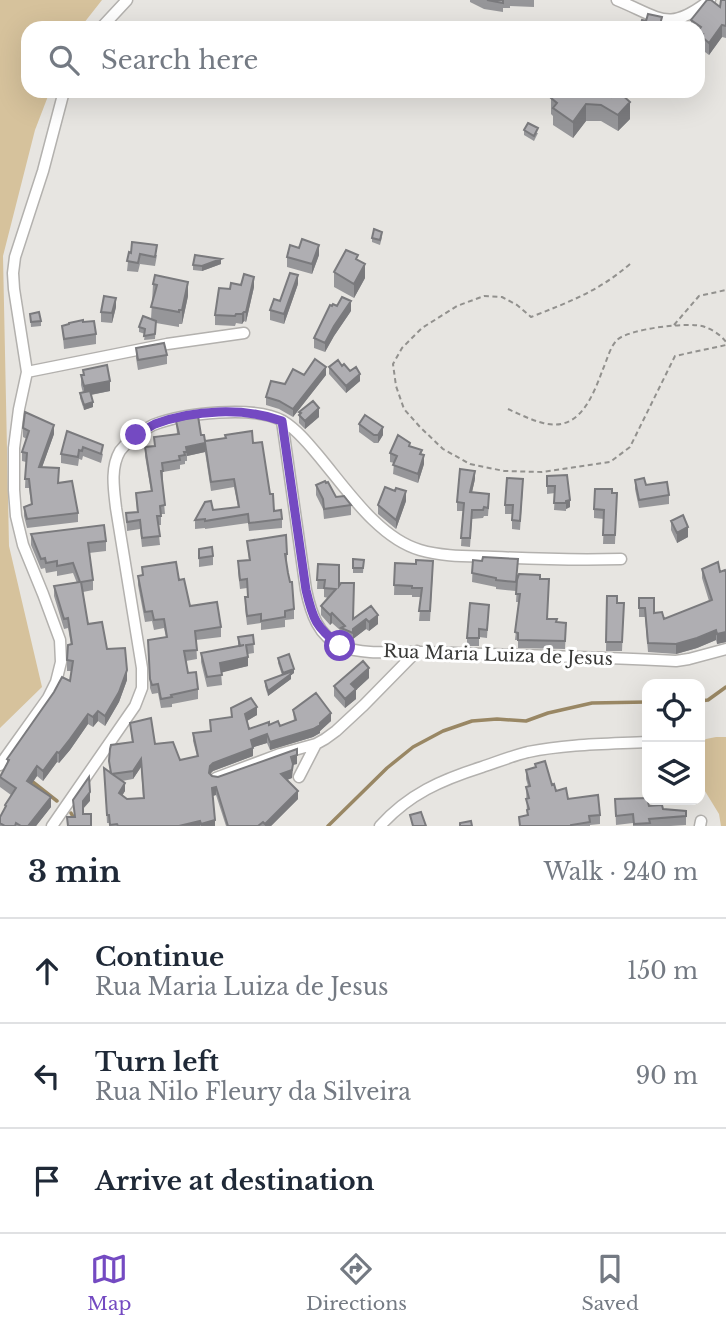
<!DOCTYPE html>
<html lang="en">
<head>
<meta charset="utf-8">
<style>
	body { margin:0; font-family:"Libre Baskerville",serif; background:#f6f6f7; color:#1f2937 }
	.controls { position:absolute; right:21px; bottom:21px; display:grid; overflow:hidden; border-radius:14px; box-shadow:0 7px 28px #0002 }
	.controls button { width:63px; height:63px; display:grid; place-items:center; padding:0; border:0; border-bottom:2px solid #e0e1e3; background:#fff; color:#1f2937; font:35px sans-serif }
	.stop { position:absolute; width:21px; height:21px; margin:-16px; border:5px solid #744ac2; border-radius:50%; background:#fff }
	.stop.end { background:#744ac2; border-color:#fff; box-shadow:0 2px 7px #0008 }
	.list { margin:0; padding:0; list-style:none }
	h2 { display:flex; justify-content:space-between; align-items:center; height:91px; margin:0; padding:0 28px; font-size:30px }
	h2 small { font-size:23px; font-weight:400; color:#747a83 }
	.list li { display:grid; grid-template-columns:46px 1fr auto; gap:21px; align-items:center; box-sizing:border-box; height:105px; padding:0 28px; border-top:2px solid #e0e1e3 }
	.list b { display:block; font-size:26px; white-space:nowrap }
	.list p { margin:0; font-size:23px; white-space:nowrap; color:#747a83 }
	.list em { font-size:23px; font-style:normal; color:#747a83 }
	.icon { flex:none; width:38px; height:38px; fill:none; stroke:currentColor; stroke-width:2; stroke-linecap:round; stroke-linejoin:round }
	.map { position:relative; flex:none; width:726px; height:826px; overflow:hidden }
	.search { position:absolute; background:#fff; box-shadow:0 7px 28px #0002; left:21px; right:21px; top:21px; height:77px; display:flex; align-items:center; gap:18px; box-sizing:border-box; padding:0 24px; border-radius:21px; color:#747a83; font-size:26px }
	.sheet { height:406px; background:#fff }
	nav { display:flex; justify-content:space-around; align-items:center; box-sizing:border-box; height:98px; border-top:2px solid #e0e1e3; background:#fff; font-size:19px; color:#747a83 }
	nav a { display:grid; justify-items:center; gap:4px }
	nav .on { color:#744ac2 }
	.map>svg:first-child { display:block }
</style>
</head>
<body>
<div class="map">
<svg width="726" height="826" viewBox="0 0 726 826">
	<rect width="100%" height="100%" fill="#e7e5e1"/>
	<!-- green -->
	<path fill="#d6c29c" d="M0,0H102L80,28H28V91H50L35,130L3,256L9,546L42,687L0,728Z
		M716,737H726V826H721L719,814L700,783V743L706,739Z"/>
	<g fill="none" stroke-linecap="round" stroke-linejoin="round">
		<!-- stream -->
		<path stroke="#998764" stroke-width="3.5" d="M700,701L708,700L726,687
			M29,779L57,801
			M71,813L78,826
			M328,826L387,768L413,747L443,731L472,721L497,719L526,721L548,713L592,703L647,702"/>
		<defs>
			<path id="street" d="M617,0C661,18 668,33 710,0
				M101,28L127,0
				M27,372L167,344L244,333
				M282,421L306,590C311,613 318,636 341,646C364,656 401,651 426,652C509,655 593,657 676,661L689,659L726,649
				M0,765L48,698L56,682L61,662L60,640L43,594L23,545L16,516L14,490V448L19,409L27,372L14,289L13,273L15,257L43,171L64,91
				M299,777L316,744
				M216,778L280,754L316,744L325,739L336,731L364,705L417,651
				M52,826L135,706L142,688V668L116,508C114,490 110,468 120,451C128,440 141,431 153,425C183,413 255,405 283,421C296,429 307,442 317,454C345,487 378,538 420,550C444,557 470,556 494,557C536,559 579,560 621,559
				M380,826C409,794 441,780 482,767C497,762 512,756 528,752C567,744 608,744 647,742
				M700,826L701,821"/>
		</defs>
		<!-- street casing -->
		<use href="#street" stroke="#b3b1ae" stroke-width="13"/>
		<!-- path -->
		<path stroke="#92918e" stroke-width="2" stroke-dasharray="5 3.5" stroke-linecap="butt" d="M630,264C599,291 569,302 531,317L517,305L502,297L484,296L457,306L422,328L402,348L393,364L396,386L404,409L420,427L443,449L470,464L504,471L542,472L610,462L630,447L675,356L726,345
			M674,325L699,296L726,290
			M508,409C519,414 531,420 543,423C580,433 593,395 603,369C607,360 610,347 617,340C628,329 690,321 705,327C713,330 721,335 726,342"/>
		<!-- street -->
		<use href="#street" stroke="#fff" stroke-width="10"/>
	</g>
	<!-- wall -->
	<path fill="#969699" fill-rule="evenodd" d="M470,0H534V7L510,6V8H503V12L484,9L470,2Z
		M726,0V38L722,37L709,55L701,49V45L698,43V28H691V20L720,7Z
		M606,91L630,119L618,131L601,121H586L573,138L553,125V116L551,114V98Z
		M524,130L538,133L534,141L524,135Z
		M382,237L380,245L372,242V238Z
		M299,248L319,255L312,274L287,267V257Z
		M129,252L157,255L155,266L140,264L138,272L127,271Z
		M358,260L365,278L354,298L334,287V272Z
		M221,264L202,271L193,270V265Z
		M153,284L188,296L182,324H179V327L156,323L155,339L144,340L145,334L139,332V327L151,319Z
		M298,284L284,324L270,320V310Z
		M254,287L246,322L244,321L242,324L236,323L235,326L215,325V315L230,289Z
		M116,307L112,323L101,322V312Z
		M351,311L334,336L325,352L314,348V338Z
		M30,314L41,321V326L31,327Z
		M83,322L96,334V344L64,349L62,326Z
		M136,348L167,355V364L138,370L136,358Z
		M342,366L350,371L360,381L346,393L329,374V367Z
		M83,370L110,391L91,395L93,407L84,410L80,398V393H83L81,385V375H83Z
		M304,375H326L293,417L279,409L266,405V397L285,384Z
		M299,412L319,417L305,429L299,423Z
		M176,421L201,435L205,441L253,443L270,494L274,511L282,519V528L249,531L248,523L205,529V528L195,529V520L213,510L238,507L234,487L211,491L205,452L187,456V461H185V464L180,465V469L163,472V480H162L165,514H161V525H158L160,545L142,547L140,529L127,531L126,513L137,512L136,493L151,491L145,456V447L154,446V437L177,434Z
		M359,424L383,435L378,443H374L359,432Z
		M23,428L54,434L42,467L58,483L78,513V522L27,528L24,516V507L31,504L29,488H25L26,462L22,461V452L27,439L23,437Z
		M67,431L103,454L101,463L83,456L82,460L79,459L78,466L61,463V454Z
		M410,446L422,454L424,464L418,483L393,474L394,463L390,462V453Z
		M547,476L570,507L566,509V511L554,510L555,493L547,494Z
		M475,479L472,492L489,502L488,516H484L483,518L472,519L470,547L461,546L463,511H457V502Z
		M635,480L669,495V504L639,508L635,489Z
		M316,485L351,505V515L324,519L323,509L316,495Z
		M523,487L520,530L512,529V514H505V505Z
		M612,493H617L615,544H603L604,519L594,518V509Z
		M406,501L396,529L378,514V505Z
		M671,521L688,537L677,543L671,530Z
		M31,534L106,541V551L89,553L93,580V590L83,592L88,624L127,680L119,702L105,726L98,721L93,727L88,724L70,750L59,763L57,762L43,781L37,776L31,784L51,807L36,826H0V817L5,809V805L11,795L0,787V777L7,764V759L70,681L71,671H67V660L71,645L68,628L64,629L54,596V586L77,583L73,573L57,576V571L46,573L45,568L41,569L31,545Z
		M247,541L287,554V563L286,564L294,609V619L285,620V627L261,630V623L247,625L245,607V597H248L247,588L240,589L238,571V561L249,560Z
		M199,549L213,556V565L199,567Z
		M353,559L364,560L363,573H353Z
		M473,560L517,579H540L547,619L556,622L566,630L565,649L518,648V640H515L519,602H516L517,584L516,591L496,589V587L472,582Z
		M395,563L433,570L430,621H419L421,597H412V595H394Z
		M318,564L339,586L354,619L371,606L378,624L369,631L366,629L353,639V642L341,638V631L332,623L330,625L321,615V606L328,598L324,597V589H317Z
		M142,567L179,580L190,606L221,627V637L196,640L197,659L186,661L188,673L198,689V699L172,704V707L161,708L158,693L152,694L150,688L148,640L166,637L164,628L154,630L152,621L145,622L138,585V576L142,575Z
		M702,569L726,572V642L717,644L716,640L697,648L676,654L648,652L645,617H639V598L654,613L664,619L709,601L702,578Z
		M607,596L617,603H624L622,651H606Z
		M489,605L487,638L479,637V646H467V638Z
		M253,635L254,653L248,654V666L221,672L222,685L207,687L201,662V653L238,646V637Z
		M278,658L294,673L291,675V679L268,696L265,686V681L282,675L278,663Z
		M369,678L356,690V699L345,708L334,696V686Z
		M231,708L257,715L247,721L249,729L269,725L280,726L294,721L293,710L331,721L320,731V733L313,737L270,750L267,743L253,747V756L213,771L210,774L212,776L218,777L297,764L293,765L292,778L287,780L298,799L271,826H226L216,795L213,796L215,826H110L109,823H107L104,768L110,772V749L132,742L130,723L155,744L180,760L197,756L193,741V733L210,731V720L232,717ZM141,767L143,798L127,799L122,795L125,791L122,781L133,779Z
		M535,764L556,791L568,799L600,815V824L590,825V826H519V817L527,815L526,787L528,786L526,779V770L535,768Z
		M615,799L663,809L686,811V825L670,826H633V823L616,825Z"/>
	<!-- shaded-wall -->
	<path fill="#7a7a7d" d="M722,25V37L709,55V43Z
		M630,102V119L618,131V115Z
		M586,104V121L573,138V122Z
		M319,245V255L312,274V264Z
		M221,259V264L202,271V266Z
		M365,264V278L354,298V284Z
		M298,275V284L284,324V314Z
		M254,277V287L246,322V312Z
		M188,282V296L182,324V310Z
		M116,298V307L112,323V313Z
		M351,301V311L334,336L325,352V343L334,326Z
		M244,312V321L242,324V314Z
		M326,367V375L293,417V409Z
		M360,374V381L346,393V386Z
		M110,381V391L84,396V386Z
		M93,402V407L84,410V405Z
		M319,408V417L305,429V421Z
		M54,425V434L39,476V467Z
		M383,427V435L378,443V435Z
		M205,443V452L187,456L186,447Z
		M424,455V464L418,483V474Z
		M475,471V479L470,501V492Z
		M406,491V501L396,529V520Z
		M570,500V507L566,509V501Z
		M688,527V537L677,543V533Z
		M332,613V623L330,625V615Z
		M378,615V624L369,631V622Z
		M366,619V629L353,639V629Z
		M716,630V640L697,648L676,654V644Z
		M726,632V642L717,644V634Z
		M248,657V666L220,673V663Z
		M369,668V678L356,690V699L345,708V699L351,684Z
		M294,669V673L291,675V679L268,696V691L283,673Z
		M127,670V680L119,702L105,726V716Z
		M257,707V715L245,722V714Z
		M98,711V721L93,727V717Z
		M331,713V721L320,731V733L313,737L270,750V742L320,723Z
		M88,714V724L70,750L59,763V753Z
		M267,734V743L251,748V740Z
		M253,748V756L213,771L210,774L209,781L210,766L213,763Z
		M297,749V764L293,765L292,778L281,782V774Z
		M57,752V762L43,781V771Z
		M141,759V767L133,779V771Z
		M37,766V776L27,791V781Z
		M125,783V791L119,801V793Z
		M216,787V795L212,796V788Z
		M298,791V799L271,826H265V824Z
		M90,792V801L83,809V801Z
		M51,797V807L36,826H28Z
		M215,820V826H201V824Z
		M200,821V826H179Z"/>
	<!-- building -->
	<path fill="#afaeb2" stroke="#7a7a7d" stroke-width="2" fill-rule="evenodd" d="M487,0H503V3Z
		M707,0H711L720,7L721,0H726V26L722,25L709,43L701,36L703,34L698,31L701,27L691,20Z
		M648,14L662,17L659,28H640L642,20L646,21Z
		M555,91H606L612,97L619,92L630,102L618,115L601,105L586,104L573,122L553,108L557,103L551,98Z
		M528,123L538,128L534,136L524,130Z
		M374,229L382,232L380,240L372,238Z
		M302,239L319,245L312,264L287,257L290,245L299,248Z
		M132,242L157,245L155,257L140,254L138,263L127,261L129,252L131,253Z
		M346,250L358,255L356,259L365,264L354,284L334,272Z
		M195,255L221,259L202,266L193,265Z
		M290,273L298,275L284,314L270,310L274,299L280,301Z
		M244,274L254,277L246,312H244L242,314H236L235,316L215,315L219,288L230,289L231,283L241,285Z
		M155,275L188,282L182,310H179V312L151,307L157,285L153,284Z
		M104,296L116,298L112,313L101,312Z
		M342,297L351,301L334,326L325,343L314,338L330,305L332,306L333,304L337,306Z
		M39,312L41,321L31,322L30,314Z
		M143,316L156,321L155,334L144,336L145,329L139,327Z
		M83,320V322L94,321L96,334L64,339L62,326L69,324V323Z
		M164,343L167,355L138,360L136,348Z
		M315,359L326,367L293,409L279,401L266,397L271,381L285,384L293,369L304,375Z
		M338,360L342,366L344,364L350,371L356,367L360,374L346,386L329,367Z
		M107,365L110,381L84,386L81,375H84L83,370Z
		M90,391L93,402L84,405L80,393Z
		M313,401L319,408L305,421L299,415L301,413L299,412Z
		M25,412L54,425L39,467L59,468L58,483L72,481L78,513L27,519L24,507L32,504L29,479H25L27,453L22,452L29,431L23,428Z
		M365,415L383,427L378,435H374L359,424Z
		M198,416L201,435H204L205,441L226,438L225,435L252,431L253,443L262,442L270,494H273L274,511L281,510L282,519L249,523L248,514L205,521V519L195,520L205,502L211,501L213,510L239,507L234,479L211,482L205,443L186,447L187,452H184L185,455L179,456L180,460L162,463L163,471H161L165,505L160,506L161,516H157L160,536L142,538L140,520L127,522L126,513L138,512L136,493L152,491L145,447L155,446L154,437L179,434L176,421Z
		M67,431L103,445L101,454L83,447L82,451L79,450L78,457L61,454Z
		M398,435L410,443L409,446L422,450L420,454L424,455L418,474L393,465L397,456L390,453Z
		M460,469L475,471L470,492L489,494L488,508L484,507L483,510H472L470,538H461L464,503L457,502Z
		M567,475L570,500L566,501V503H554L555,486H547V476Z
		M507,478L523,479L520,521L512,520L513,505H505Z
		M644,478L646,485L667,482L669,495L639,500L635,480Z
		M325,481L326,483L328,482L336,497L344,496L351,505L324,509L323,499L316,485Z
		M385,487L395,491L396,488L406,491L396,520L378,505Z
		M595,489H612V493H617L615,535H603L604,510L594,509Z
		M683,515L688,527L677,533L671,521Z
		M104,525L106,541L88,543L93,580L81,582L88,624L102,622L107,649L125,648L127,670L119,692L105,716L98,711L93,717L88,714L70,739L59,753L57,752L43,771L37,766L27,781L51,797L28,826H21L16,823L15,826H5L0,823V817L6,806L5,805L16,788L0,777L9,760L7,759L54,692L62,677L70,681L73,661L67,660L68,645L72,644L68,618L64,619L54,586L80,582L73,563L57,566V561L46,563L45,558L41,559L31,534Z
		M286,535L287,554H285L288,573L290,582H292L294,609L285,611V617L261,621V614L247,616L245,597H248L247,579L240,580L238,561L250,560L247,541Z
		M212,547L213,556L199,558V549Z
		M483,557L518,559L516,582L496,580V578L472,573L473,560L482,561Z
		M353,559L364,560L363,568H353Z
		M416,560L433,561L430,611H419L422,588H412V586L394,585L395,563L416,564Z
		M176,562L179,580L184,579L190,606L217,602L221,627L195,631L197,650L184,651L188,673L196,672L198,689L171,695L172,697L161,699L158,684L152,685L150,679L148,640L167,637L164,619L154,620L152,611L145,612L138,576L143,575L142,567Z
		M718,562L720,572L725,570L726,572V632L717,634L716,630L697,638L676,644L648,643L645,608H639V598H654V613L662,612L664,619L712,600L702,569Z
		M318,564L339,565V586L341,583H354L353,619L371,606L378,615L369,622L366,619L353,629V633L341,628L345,626L332,613L330,615L321,606L336,589L324,588L325,580H317Z
		M519,574L540,575V579H549L547,619H557L556,622L566,623L565,641L518,640V633L515,632L520,594H516L517,580Z
		M607,596H617V603H624L622,642H606Z
		M470,603L489,605L487,630L479,629V638H467Z
		M253,635L254,644L246,645L248,657L220,663L222,675L207,677L201,653L244,645L240,646L238,637Z
		M289,654L294,669L283,673L278,658Z
		M363,661L369,668L351,684L356,689L345,699L334,686Z
		M290,672L291,674L268,691L265,681Z
		M316,693L331,713L320,723V725L313,729L270,742L267,734L251,740L253,748L213,763L210,766L209,773L212,776L218,777L297,749V755L291,757L293,764L292,770L281,774L298,791L265,824L263,822L258,826H228L216,787L212,788L215,820L201,824L200,821L179,826H118L117,824L110,825L109,815H107L104,768L111,773L109,761L110,749L111,745L133,742L130,723L151,718L155,744L173,742L180,760L198,756L193,733L211,731L210,720L232,717L231,708L251,698L257,707L245,714L249,729L269,722V725L278,721L280,726L296,720L293,710ZM141,759L144,798L127,799L119,793L125,783L112,774L133,771Z
		M545,761L552,785L554,784L556,791L566,788L568,799L598,795L600,815L589,816L590,822L571,825V826H520L519,817L528,815L527,810L529,809L526,799L529,798L526,787L530,786L526,770L536,767L535,764Z
		M89,777L90,792L83,801V814H91V826H68L67,817H75L73,800Z
		M647,798L649,806L662,805L663,809L686,811V816L649,819L650,823L634,824L633,814L616,816L615,799Z
		M421,812L426,826H413L410,815Z
		M471,821L472,826H460V823Z"/>
	<g fill="none" stroke-linecap="round" stroke-linejoin="round">
		<!-- route -->
		<path stroke="#744ac2" stroke-width="9" d="M136,435C142,432 149,427 155,424C193,410 244,407 282,421L306,590C313,620 316,627 340,646"/>
	</g>
	<g text-anchor="middle" dominant-baseline="central" stroke-width="6" stroke-linejoin="round" paint-order="stroke">
		<!-- street labels -->
		<g font-size="18" fill="#393937" stroke="#fff">
			<text transform="translate(498 655) rotate(2)">Rua Maria Luiza de Jesus</text>
		</g>
	</g>
</svg>
<div class="controls">
<button><svg class="icon" aria-label="locate" viewBox="0 0 24 24"><circle cx="12" cy="12" r="6"/><path d="M12 2v4M12 18v4M2 12h4M18 12h4"/></svg></button>
<button><svg class="icon" aria-label="layers" viewBox="0 0 24 24"><path d="M12 4l9 5-9 5-9-5zM3 14l9 5 9-5"/></svg></button>
</div>
<div class="stop" style="left:340px;top:646px"></div>
<div class="stop end" style="left:136px;top:435px"></div>
<div class="search"><svg class="icon" aria-label="search" viewBox="0 0 24 24"><circle cx="10" cy="10" r="6"/><path d="M15 15l6 6"/></svg>Search here</div>
</div>
<section class="sheet">
<h2>3 min<small>Walk · 240 m</small></h2>
<ul class="list">
<li><svg class="icon" aria-label="ahead" viewBox="0 0 24 24"><path d="M12 20V5M6 11l6-6 6 6"/></svg><div><b>Continue</b><p>Rua Maria Luiza de Jesus</p></div><em>150 m</em></li>
<li><svg class="icon" aria-label="left" viewBox="0 0 24 24"><path d="M17 20v-9H6M10 6l-5 5 5 5"/></svg><div><b>Turn left</b><p>Rua Nilo Fleury da Silveira</p></div><em>90 m</em></li>
<li><svg class="icon" aria-label="arrive" viewBox="0 0 24 24"><path d="M6 21V4h12l-3 4 3 4H6"/></svg><div><b>Arrive at destination</b></div></li>
</ul>
</section>
<nav>
<a class="on"><svg class="icon" aria-label="map" viewBox="0 0 24 24"><path d="M3 6l6-2 6 2 6-2v14l-6 2-6-2-6 2zM9 4v14M15 6v14"/></svg>Map</a>
<a><svg class="icon" aria-label="directions" viewBox="0 0 24 24"><path d="M12 3l9 9-9 9-9-9zM9 14v-3h6M13 9l2 2-2 2"/></svg>Directions</a>
<a><svg class="icon" aria-label="saved" viewBox="0 0 24 24"><path d="M7 4h10v16l-5-4-5 4z"/></svg>Saved</a>
</nav>
</body>
</html>
